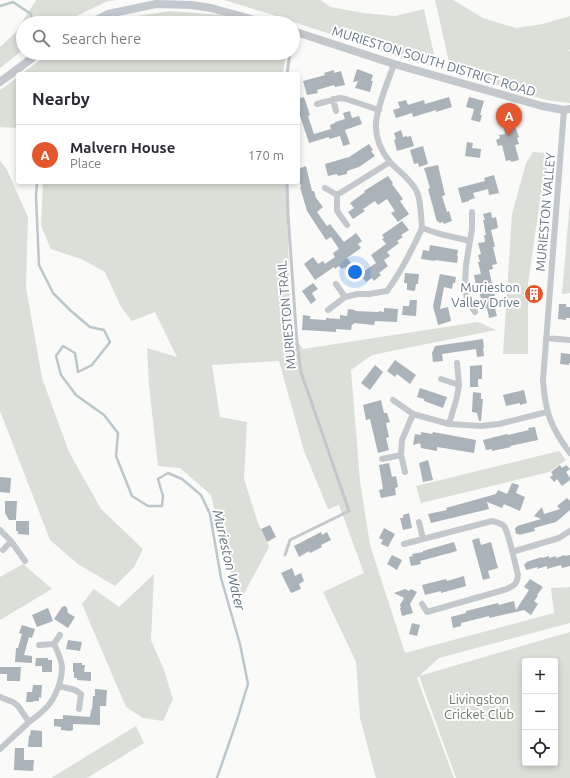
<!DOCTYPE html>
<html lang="en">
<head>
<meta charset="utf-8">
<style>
	body { margin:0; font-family:Ubuntu,sans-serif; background:#f7f7f7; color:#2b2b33 }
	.controls { position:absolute; right:12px; bottom:12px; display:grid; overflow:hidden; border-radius:4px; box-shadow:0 2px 6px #0003 }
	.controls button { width:36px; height:36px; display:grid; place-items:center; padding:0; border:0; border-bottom:1px solid #e1e1e2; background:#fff; color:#2b2b33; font:20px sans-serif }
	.you { position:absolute; left:355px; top:272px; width:14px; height:14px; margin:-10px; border:3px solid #fff; border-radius:50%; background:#1a73e8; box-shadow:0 0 0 6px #1a73e833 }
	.badge { display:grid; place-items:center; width:26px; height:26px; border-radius:50%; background:#e4572e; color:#fff; font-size:13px; font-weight:700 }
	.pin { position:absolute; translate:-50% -33px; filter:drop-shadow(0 1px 2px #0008) }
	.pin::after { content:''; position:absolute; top:21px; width:14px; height:12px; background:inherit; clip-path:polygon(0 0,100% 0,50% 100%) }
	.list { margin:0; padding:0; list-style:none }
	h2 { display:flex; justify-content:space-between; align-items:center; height:52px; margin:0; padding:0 16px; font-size:17px }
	h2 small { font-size:13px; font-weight:400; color:#7c7c81 }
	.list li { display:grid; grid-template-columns:26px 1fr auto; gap:12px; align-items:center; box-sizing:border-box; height:60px; padding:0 16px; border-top:1px solid #e1e1e2 }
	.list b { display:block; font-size:15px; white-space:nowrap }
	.list p { margin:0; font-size:13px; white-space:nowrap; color:#7c7c81 }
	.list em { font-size:13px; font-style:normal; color:#7c7c81 }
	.icon { flex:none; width:22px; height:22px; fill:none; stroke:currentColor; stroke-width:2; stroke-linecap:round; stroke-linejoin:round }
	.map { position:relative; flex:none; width:570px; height:778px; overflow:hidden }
	.search { position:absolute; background:#fff; box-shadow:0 2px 6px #0003; left:16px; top:16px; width:284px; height:44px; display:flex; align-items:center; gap:10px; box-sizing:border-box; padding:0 14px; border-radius:22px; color:#7c7c81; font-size:15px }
	.panel { position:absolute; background:#fff; box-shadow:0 2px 6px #0003; left:16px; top:72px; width:284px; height:112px; border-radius:4px }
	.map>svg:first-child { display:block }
</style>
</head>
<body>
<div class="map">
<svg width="570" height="778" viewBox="0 0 570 778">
	<rect width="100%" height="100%" fill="#fafaf8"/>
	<!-- green -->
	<path fill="#dadfd7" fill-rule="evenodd" d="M36,0H118L108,1L62,23H23V50L0,68V47L16,32Z
		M224,0H320L331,7L363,13L395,16L424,9L437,68L408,60L270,14Z
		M435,0H453L483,18L516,28L543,24L570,16V49L569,50L570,52V103L546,100L451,71Z
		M170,11L222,15L251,23H104L112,20Z
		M50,53H286L283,74H21Z
		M18,77V128L0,127V90Z
		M533,152L546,153L549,159L540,200L528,284V354H503L512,214L526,163Z
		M0,160L7,170L28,217L26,287L42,378L69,452L101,509L143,549L134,567L115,586L78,564L50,540L0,411Z
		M43,182H286L291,331L303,349L478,322L496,330L372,355L351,370L360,481L370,545L405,653L554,613L551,588L570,587V623L439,658L417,678L454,778H376L360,718L356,662L323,592L364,573L339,505L328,509L304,451L279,361L212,365L220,417L247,422L244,479L258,523L269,547L240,601L226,557L211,495L180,468L158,466L149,385L147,348L177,357L155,312L132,321L121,307L105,272L81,259L51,249L41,226Z
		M570,201V293L562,294Z
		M559,451L566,460L549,472L421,503L416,486Z
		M23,564L52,589L0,620V577Z
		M154,574L151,640L164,670L173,699L163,721L143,718L126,707L82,604L94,589L119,607Z
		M570,632V778H456L419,676ZM525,661H555V763H525Z
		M136,726L144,743L87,778H51Z"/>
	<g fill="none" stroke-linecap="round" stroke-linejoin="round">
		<!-- stream -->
		<path stroke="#bbc7cb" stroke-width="2.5" d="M0,6L13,2L31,14L33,23
			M37,182L36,196L39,265L53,293L71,311L90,327L104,330L110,342L92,365L78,372L75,353L63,346L56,356L61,375L76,395L104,415L118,433L116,456L132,496L148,506H162L163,496L158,479L168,473L182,479L201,495L210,514L221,578L240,644L248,684L237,720L217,778"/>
	</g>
	<!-- building -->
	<path fill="#aab3b9" d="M357,69L373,75L371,81H373L370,92L355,88L358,81L353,82Z
		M334,70V73L341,71L345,85L335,87L334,85L317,90L318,93L307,95L303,81L325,75L324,73Z
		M304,97L310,115L308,116L314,134L331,129L330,125L335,123V122L345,119L343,113L350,111L352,118L359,116L362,124L345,130L350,144L343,146L340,136L329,139V137L309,143L298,110V99Z
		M449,97L452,107L436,112V110L413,117L412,113L396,118L393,110L400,108L398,102L406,100L408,105L424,100L425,104Z
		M469,97L484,101L480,115H482L480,122L471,120L474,109L466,107Z
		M514,124L519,137L517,138L519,144L515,145L519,160L511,162L510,160L506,161L502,145L498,146L496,140L500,138L499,135L505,134L504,127Z
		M401,130L403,137L407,136V137L411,136L414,146L397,151L394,140L396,139L394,133Z
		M467,142L473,143L472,148L481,149L480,158L465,156Z
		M369,144L373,150L371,151L375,156L359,167L347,171V174L338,176L337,174L328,176L325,164L349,157Z
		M423,146L428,164L419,167L418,163L414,164L410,150Z
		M438,165L445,195L442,196L447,212L449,211L452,221L444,224L443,222L439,223V221L437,222L428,189L430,188L424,168Z
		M306,166L312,191H314L316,198L323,207L317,212L327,226L330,224L344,242L356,233L362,241L358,244L361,248L347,258L352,264L346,269L345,267L342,269L339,266L335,269L334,267L315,280L304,264L313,257L318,264L323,261L325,264L335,257L333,253L339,249L331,237L326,240L307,211L300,187H301L298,175V169Z
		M494,175L499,193L489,195L488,189L473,193L475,198L469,200V201L462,203L458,188L485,181L484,178Z
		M388,176L393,183L392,184L403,199L400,201L409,214L398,222L391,213L395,211L387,199L378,205L375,201L363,209L365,211L353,219L348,212L354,208L350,203L365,192L364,191Z
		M491,212L492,218L496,217L498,228L491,230L495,247H493L497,264L492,265L493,269L489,270L496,301H493L497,316L489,318L487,308L483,309L478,285L476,286L474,275L481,274L478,262H480L478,255L481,254L478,243L485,242L484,235H486L483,220H485L483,214Z
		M402,221L409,230L401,235L403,237L397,241L399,243L387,252L390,256L384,260L388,266L379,273L381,275L374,281L372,278L366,282L360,274L376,263L371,255L386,244L382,239L384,238L382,235Z
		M430,245L458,250L457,256H458L457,263L435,260V261L421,259L423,250L429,251Z
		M405,273L419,274L418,284H416L415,291L407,290V283H404Z
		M440,274L456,277L455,283H453L452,289L444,287L440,309L448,307L451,321L438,325L433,306Z
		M313,283L318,289L312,293L316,300L311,304L302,291Z
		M410,300H417L416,316L402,315L403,306H409Z
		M559,304H566V307H570V318H566V320L558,319Z
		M384,308L398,309L397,322L375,321L374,325L354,323V325L352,324L351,330L336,329V332L302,330L303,315L310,316V319L326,320V318L340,319V315L347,316L348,309L355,310V311L379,312V311L384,312Z
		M483,339L484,348H483L484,356L477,357L476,349L442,354L443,361L433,362L432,353L435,346Z
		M561,353L570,354V363H569V365L560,364Z
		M395,360L416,375L410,384L397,374L395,377L387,371Z
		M375,365L383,372L370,390L361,383Z
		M482,365V379H478V387H470V366Z
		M420,388L447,397L443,408L424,401V399L417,397Z
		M524,390L527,403L520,405V403L506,406L503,395Z
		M473,392L481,393V399H483L481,421H479L477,413L472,412Z
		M381,400L384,413H387L390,422L386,423L389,437L386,438L389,450L378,453L370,419L366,420L363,405Z
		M535,427L538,440L510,446L511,447L492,451V449L486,450L483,440L507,434L508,435L529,430L528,428Z
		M421,432L432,434L433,432L476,440L474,453L437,447V451L421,448L420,443L413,445L415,434L421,435Z
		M428,460L433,480L423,482L419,463Z
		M389,463L392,477L396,476L398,487L395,488L396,495L381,498L379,490L383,489L379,465Z
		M560,465L562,468L566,465L570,469L566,472L570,478V480L562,486L557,479L554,482L550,477L553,475L551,472Z
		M0,477L11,478L10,493L0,492Z
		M512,483L519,485L516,493L525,497L520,511L504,504L502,508L487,502L489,509L431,523L428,514L447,510L446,508L496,494L498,490L507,494Z
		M567,498L570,501V510L556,522L534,528L535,531L519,535V534H516L515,528L517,527V526L541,519L534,516L542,507L544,514L560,509L557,506Z
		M5,501H17L16,520H9L5,513Z
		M409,513L412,528L403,530L400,518H403V515Z
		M16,521H29V535L18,534V531H16Z
		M270,525L276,537L267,542L261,529Z
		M384,528L395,534L388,547L381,544L383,540L379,538Z
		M321,532L322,535L327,532L331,540L321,545L322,547L310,553L309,551L299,557L294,546Z
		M479,538L481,545L491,542L498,568L488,571L490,578L483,580L472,540Z
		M454,542L457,551L420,561L421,564L411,566L409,557L413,556L412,554L423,552V551L426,550Z
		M392,555L402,560L397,570L387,564Z
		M565,555V556L570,555V566L562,568L561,565L547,569V566L537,569L538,567L526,570L524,564L527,563L526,562L542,557V558L549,556V558L556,556V558Z
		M292,568L295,576L301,573L304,581L299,584L301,589L291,593L281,573Z
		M464,576L466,586L441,593V591L425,595L422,585L446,579L447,581Z
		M530,579L543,587L537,595L538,596L534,601L538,604L531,615L524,610L489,618V616L461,623V626L453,628L451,617L466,613V611L498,603L499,605L514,601L516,610L529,590L524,587Z
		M405,589L409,591L411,589L417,592L410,604L413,613L402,616L400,608H401L400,605L404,598L394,593Z
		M65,606L67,608L68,613L75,617L68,628L54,619L62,607Z
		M48,608L53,621L37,627L32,615Z
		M412,623L420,625L417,636L409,634Z
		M22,625L35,629L32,638L29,637L24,655L32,656V663L15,662L16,648H18L22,634L19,633Z
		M68,640L82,642L80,651L66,649Z
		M36,658H48V660H52V672H42V666H35Z
		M73,663H82V665H85L84,672H91V681L77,680V678H74V672H73Z
		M0,667H21L20,681H7V674H0Z
		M33,685H42L41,698L39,697V701H34L33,702H26L27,692H32Z
		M95,689L107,690L106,706H100V725L73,724V730L70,731L61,730V727L54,726V719H63V715L90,717L91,709L92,710L93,696H95Z
		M31,730L42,731V747H28L29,735L30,736Z
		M15,748H24V760H34L33,771L14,770Z"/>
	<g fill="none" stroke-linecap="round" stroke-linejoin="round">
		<!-- service -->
		<path stroke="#c3c8cc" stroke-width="3" d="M287,74L290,53
			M285,555L290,540L349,511L301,372L297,343L288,215L287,182"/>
		<!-- minor -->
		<path stroke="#c3c8cc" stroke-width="6" d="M394,64C388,82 378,103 376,123C375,138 381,151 390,162C399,172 411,179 417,192C421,201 421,218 422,228L440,234L470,241
			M333,99L336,111
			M317,104L340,98L346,99L379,110
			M564,110L543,380C545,412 551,428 570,453
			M325,188L337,195
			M347,225L337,211V195L390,162
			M336,284L345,297
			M467,300L465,285L466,265L472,229V212
			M455,304L467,300L475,312
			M328,310L345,297L358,294H369L387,291C401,272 412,250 422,228
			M546,338L570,340
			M441,379L459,385
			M393,400L413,414L449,424L481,426L499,424L547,412
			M449,424L457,397L459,385L457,363
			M382,459L401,455
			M405,472L401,455L402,440L413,414
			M419,522L423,539
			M0,530L11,541L25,561
			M404,544L492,521C496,522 501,523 504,526C509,533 515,564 518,575C517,584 515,585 507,589L427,612L422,604
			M3,550L11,541
			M512,552L559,538L570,531
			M54,644L60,635
			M59,686L75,690L81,694L79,709
			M0,697L13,702L18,706L29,722L0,749
			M29,722C35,718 41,713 46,708C55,699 62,681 62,668C62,660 58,652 54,644L39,645"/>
		<!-- tertiary -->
		<path stroke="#c3c8cc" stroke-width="8" d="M90,23L108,14L156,4L191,5L211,8L266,23
			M293,31L394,64L542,106L564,110L570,109
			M0,82L39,53"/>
	</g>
	<!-- icons -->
	<defs>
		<symbol id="building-disc" viewBox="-11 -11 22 22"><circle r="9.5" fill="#e4572e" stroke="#fff"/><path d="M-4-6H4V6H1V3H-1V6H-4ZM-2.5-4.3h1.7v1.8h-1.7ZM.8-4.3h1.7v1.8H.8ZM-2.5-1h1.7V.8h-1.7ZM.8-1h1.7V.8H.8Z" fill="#fff"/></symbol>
	</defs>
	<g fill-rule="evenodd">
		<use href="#building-disc" x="523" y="283" width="22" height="22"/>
	</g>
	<g text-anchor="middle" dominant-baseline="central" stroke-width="4" stroke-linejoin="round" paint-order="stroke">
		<!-- street labels -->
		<g font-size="13" fill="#657683" stroke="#fff">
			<text transform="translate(434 61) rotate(17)">MURIESTON SOUTH DISTRICT ROAD</text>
			<text transform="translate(545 212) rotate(-85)">MURIESTON VALLEY</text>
			<text transform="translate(286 315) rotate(-95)">MURIESTON TRAIL</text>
		</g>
		<!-- poi labels -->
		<g font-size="13" fill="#657683" stroke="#fff" text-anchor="end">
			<text x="520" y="287">Murieston<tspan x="520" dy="15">Valley Drive</tspan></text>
		</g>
		<!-- park labels -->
		<g font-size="13" fill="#687a64" stroke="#fff">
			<text x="479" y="699">Livingston<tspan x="479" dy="15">Cricket Club</tspan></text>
		</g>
		<!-- water labels -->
		<g font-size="14" font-style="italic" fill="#60757c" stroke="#fff">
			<text transform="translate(229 560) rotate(77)">Murieston Water</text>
		</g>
	</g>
</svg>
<div class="controls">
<button>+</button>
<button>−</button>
<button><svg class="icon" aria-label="locate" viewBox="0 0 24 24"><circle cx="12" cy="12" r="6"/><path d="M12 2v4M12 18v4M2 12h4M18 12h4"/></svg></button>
</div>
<div class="you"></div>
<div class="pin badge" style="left:509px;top:136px">A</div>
<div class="search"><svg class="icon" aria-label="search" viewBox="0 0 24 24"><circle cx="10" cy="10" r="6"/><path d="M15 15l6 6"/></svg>Search here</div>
<section class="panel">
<h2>Nearby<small></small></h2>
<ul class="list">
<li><span class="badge">A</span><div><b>Malvern House</b><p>Place</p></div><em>170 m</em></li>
</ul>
</section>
</div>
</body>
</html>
